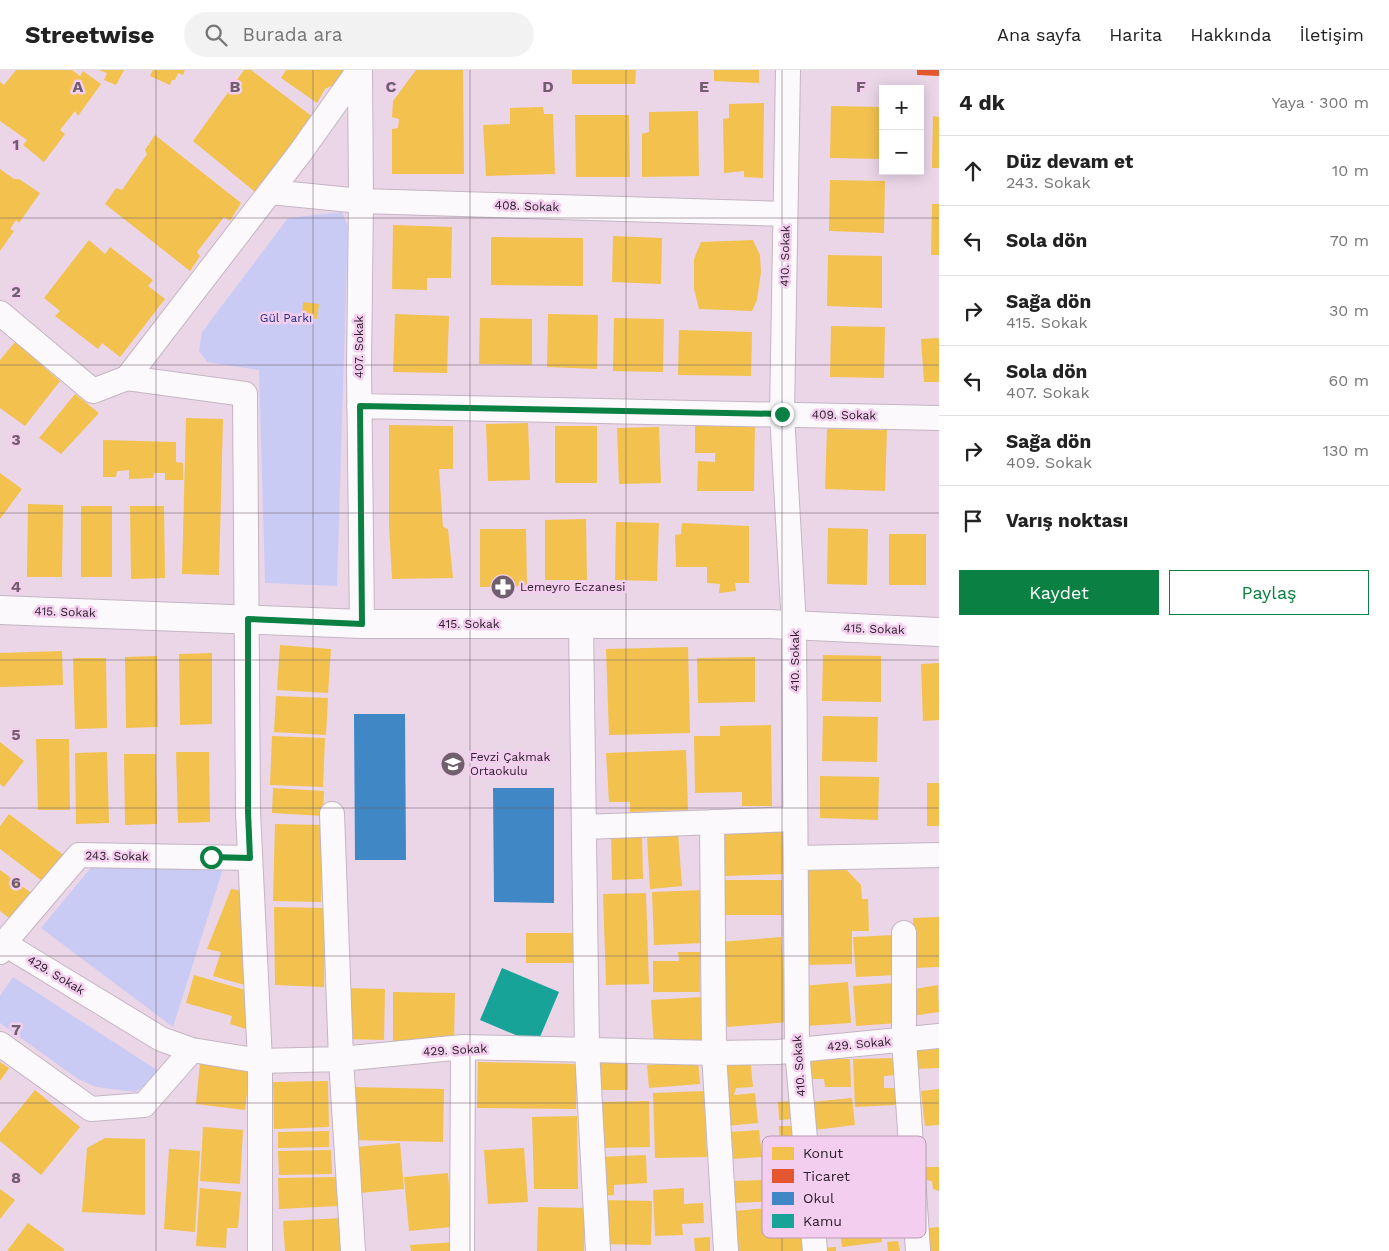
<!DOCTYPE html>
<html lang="tr">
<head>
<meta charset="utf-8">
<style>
	body { margin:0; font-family:"Work Sans",sans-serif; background:#f2f2f2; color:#222 }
	.controls { position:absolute; right:15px; top:15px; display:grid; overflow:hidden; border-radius:0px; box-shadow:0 2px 12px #0003 }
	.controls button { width:45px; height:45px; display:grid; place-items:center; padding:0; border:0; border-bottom:1px solid #e0e0e0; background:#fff; color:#222; font:25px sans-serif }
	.stop { position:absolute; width:15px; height:15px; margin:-11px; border:4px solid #0b8043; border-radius:50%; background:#fff }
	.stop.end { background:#0b8043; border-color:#fff; box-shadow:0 1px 5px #0008 }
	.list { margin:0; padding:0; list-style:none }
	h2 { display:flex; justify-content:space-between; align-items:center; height:65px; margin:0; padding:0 20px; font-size:21px }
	h2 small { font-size:16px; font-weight:400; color:#767676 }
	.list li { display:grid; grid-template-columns:32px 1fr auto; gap:15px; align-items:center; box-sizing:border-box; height:70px; padding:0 20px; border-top:1px solid #e0e0e0 }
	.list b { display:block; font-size:19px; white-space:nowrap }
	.list p { margin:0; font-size:16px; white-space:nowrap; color:#767676 }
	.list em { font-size:16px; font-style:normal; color:#767676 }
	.actions { display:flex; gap:10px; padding:15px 20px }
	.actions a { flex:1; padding:11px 0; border:1px solid #0b8043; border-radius:0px; text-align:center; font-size:18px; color:#0b8043 }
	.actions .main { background:#0b8043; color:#fff }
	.icon { flex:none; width:28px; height:28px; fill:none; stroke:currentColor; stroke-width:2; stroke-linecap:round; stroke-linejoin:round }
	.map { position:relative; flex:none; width:939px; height:1181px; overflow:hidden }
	header { display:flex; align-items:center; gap:30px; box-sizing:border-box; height:70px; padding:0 25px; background:#fff; border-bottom:1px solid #e0e0e0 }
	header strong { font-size:24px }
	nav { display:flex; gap:28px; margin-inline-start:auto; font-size:18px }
	.search { width:350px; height:45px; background:#f2f2f2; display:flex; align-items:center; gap:12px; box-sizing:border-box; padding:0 18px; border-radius:28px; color:#767676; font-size:19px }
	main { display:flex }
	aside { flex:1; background:#fff }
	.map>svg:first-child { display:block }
</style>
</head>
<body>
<header>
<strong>Streetwise</strong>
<div class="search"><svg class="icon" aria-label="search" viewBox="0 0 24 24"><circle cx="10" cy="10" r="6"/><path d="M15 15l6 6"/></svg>Burada ara</div>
<nav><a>Ana sayfa</a><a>Harita</a><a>Hakkında</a><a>İletişim</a></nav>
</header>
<main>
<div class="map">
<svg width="939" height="1181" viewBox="0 0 939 1181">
	<rect width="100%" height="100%" fill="#ebd6e8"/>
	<!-- green -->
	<path fill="#cacbf4" d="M342,142L348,157L337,516L265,513L259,300L207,292L199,281L202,262L288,148Z
		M93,795L223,799L173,957L41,858Z
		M13,907L163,1004L135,1022L96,1017L78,1009L0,953V926Z"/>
	<!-- homes -->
	<path fill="#f2c14e" d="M16,0H72L80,6L83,1L101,14L78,46L75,41L60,60L65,64L44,92L23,75L27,70L0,51V12L4,15Z
		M99,0H124L116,15L104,10L107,3Z
		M153,0H185L183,5L178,3L175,10H172L170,15L150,6Z
		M244,0H251L318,51L260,126L193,71Z
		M286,0H349L340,12L325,19L317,33L281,8Z
		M416,0H463L464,104H392V59L398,58L399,49L392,47L393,31Z
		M572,0H636L635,14H572Z
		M714,0H759V13L714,11Z
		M764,33L763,108L744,107V101L724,103L723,49L729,48V34Z
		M831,36L883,37V89L830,88Z
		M543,37L544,44H553L555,104L486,106L483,55L510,54V38Z
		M698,41L699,106L642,107V64L649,62V42Z
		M575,45H629L630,107H576Z
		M933,46L939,47V98H932Z
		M155,65L241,133L230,151L224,147L197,182L200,186L190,201L105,134L116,118L122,120L147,84L145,80Z
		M0,99L14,109H19L40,123L19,153L16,150L10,159L14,161L0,181Z
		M830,110L885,111L884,163L829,161Z
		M932,134H939V185H931Z
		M393,155L452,157L451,208H427V220L392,219Z
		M613,166L662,168L661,214L612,212Z
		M491,167L583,168V216L491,215Z
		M89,170L105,184L110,177L153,210L148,216L165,229L120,287L102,273L98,279L55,246L60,241L44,228Z
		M753,170L760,185L761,202L757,230L752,241L699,239L694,219V189L701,172Z
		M828,185L882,186V238L827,236Z
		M303,232L319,234L317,249L302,247Z
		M395,244L449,246L447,303L393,302Z
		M548,244L598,245L597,299L547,297Z
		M480,248L532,249V295L479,294Z
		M614,248L664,249L663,302L613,301Z
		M831,256L885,257L884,308L830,307Z
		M679,260L752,262L751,306L678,305Z
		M939,268V312H924L921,269Z
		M15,272L60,311L25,356L0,338V290Z
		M75,324L99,343L61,384L39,368Z
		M186,348L223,349L219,505L182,504Z
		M528,353L530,410L488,411L486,354Z
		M695,353L755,354L754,421H697L698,391L715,392V383H695Z
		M389,355L453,356V399H439L443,457L448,459L453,508L392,509L389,455Z
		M555,356H597V413H555Z
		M659,357L661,413L619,414L617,358Z
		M827,359L887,360L885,421L825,419Z
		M103,370L176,372V392L183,393V410H165V403H154L153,408L129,409V400L117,401L116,407H103Z
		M0,403L22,419L0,449Z
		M28,434L63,435L62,507H27Z
		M81,436H112V507H81Z
		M130,436H164L165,508L131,509Z
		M586,449L587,510H545V450Z
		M616,452L659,453L657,511L615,510Z
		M682,453L749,456V513H735L736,521L719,523L720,514L707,513V497H676L675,465L681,464Z
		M828,458L868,459L867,515L827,514Z
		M480,459H526L527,516L480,517Z
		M889,464H926V515H889Z
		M280,575L331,579L328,623L277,620Z
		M688,577L690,663L609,665L606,579Z
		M62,581L63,615L0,617V583Z
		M212,583V654L180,655L179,584Z
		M823,585L881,586V632L822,631Z
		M157,586L158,657L126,658L125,587Z
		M755,587V632L698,633L697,588Z
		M73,588H106L107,658L75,659Z
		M939,593V650L923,651L921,594Z
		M276,626L328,628L326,665L274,662Z
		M823,646L878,647L877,692L822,691Z
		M771,655L772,736H742V722L695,723L694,666H720V656Z
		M272,666L325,668L323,717L270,715Z
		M36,669H69L70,740H38Z
		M0,672L24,691L4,717L0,714Z
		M686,680L688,740L630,742V732H609L606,683Z
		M107,682L109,753L76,754L75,683Z
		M176,682H209L210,752L178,753Z
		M124,684H156L157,754L125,755Z
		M820,706L879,707L878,750L820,748Z
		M927,713H939V756H927Z
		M273,718L324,721L323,746L272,743Z
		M9,744L69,789L49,816L0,779V756Z
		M275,754L323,755L321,832L273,831Z
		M782,754L784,804L724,806L722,756Z
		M678,763L682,816L650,819L647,766Z
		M611,764H642L643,809L612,810Z
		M800,791H838L861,815L862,829H868L869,861H852V894L802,895Z
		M0,800L37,827L17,854L0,841Z
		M720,810H782V845H720Z
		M231,819L249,822L255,918L213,906L221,882L207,879Z
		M703,820L705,873L654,875L652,822Z
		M646,823L649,914L606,915L603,824Z
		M274,837L325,838L324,917L275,915Z
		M939,847V897L915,898L913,848Z
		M526,863H580L579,893H526Z
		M895,865L897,905L856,907L853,867Z
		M781,867L788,952L727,957L720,872Z
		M678,882H700V922H653V891H679Z
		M194,905L252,922V961L230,954L232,946L186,933Z
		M848,912L851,953L805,956L802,916Z
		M895,913L898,953L856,956L853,916Z
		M938,915L939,942L912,946L908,920Z
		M345,918L385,919L384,970L344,969Z
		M393,922L455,923L454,972H393Z
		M702,927L705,974L654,977L651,930Z
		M939,978V998L915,999L914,980Z
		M750,987L753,1017L736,1018L734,1025L755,1023L758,1053L726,1056L719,990Z
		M897,988V1005L884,1006V1018H895V1035L855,1037L853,989Z
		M810,989H850L851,1017H825L824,1009H810Z
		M698,991L700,1014L649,1018L647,995Z
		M0,992L9,998L0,1011Z
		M478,992L577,994L576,1039L477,1038Z
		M600,992H628V1020H600Z
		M200,993L250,999L245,1040L196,1034Z
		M328,1011L329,1057L274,1059L273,1012Z
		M352,1017L444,1019L443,1072L351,1070Z
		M939,1019V1055L925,1056L921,1021Z
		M35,1020L80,1057L41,1105L0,1071V1063Z
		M704,1021L707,1087L655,1088L653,1023Z
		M852,1028L855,1055L814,1060L811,1032Z
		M649,1031L650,1077L599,1078L597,1032Z
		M792,1031L794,1049L779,1050L778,1032Z
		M577,1046L578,1119H534L532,1047Z
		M779,1056H793L794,1074H780Z
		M203,1057L243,1060L240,1114L200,1111Z
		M759,1060L762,1087L731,1089L729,1062Z
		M329,1061V1077L278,1078V1062Z
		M105,1068L145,1069V1145L82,1142L87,1078Z
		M400,1073L404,1119L360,1123L356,1077Z
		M524,1078L528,1132L488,1134L484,1080Z
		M169,1079L200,1081L195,1162L164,1159Z
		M331,1080L332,1104L279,1105L278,1081Z
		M646,1085L647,1113L614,1115V1125L600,1126L598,1087Z
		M778,1085L781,1109H798L801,1130L733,1133L732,1111L764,1110L762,1087Z
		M850,1089L856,1155L868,1153L863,1112L901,1108L905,1148L879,1152L882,1172L842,1177L839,1157L827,1159L821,1096L828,1095L829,1090Z
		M925,1097H939V1121L933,1119L932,1111L925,1110Z
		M448,1103L452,1157L409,1161L404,1107Z
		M337,1107L338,1136L279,1139L278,1108Z
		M200,1118L241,1122L238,1158H227L226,1178L196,1176Z
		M684,1118V1134L703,1133L704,1153L682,1154L683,1165L655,1166L653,1120Z
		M0,1119L15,1130L0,1149Z
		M602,1130L652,1131L651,1175L601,1174Z
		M538,1137L585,1138L584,1181H537Z
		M768,1138L770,1164L807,1161L808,1181H739L735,1141Z
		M343,1148L344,1181H285L283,1151Z
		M28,1153L64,1179V1181H7Z
		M939,1157V1181H929L928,1158Z
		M710,1167V1181H695L694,1168Z
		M898,1171L900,1181H888L887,1172Z
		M456,1172V1181H411L410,1175Z
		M836,1177V1181H823L822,1178Z"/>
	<!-- shops -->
	<path fill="#e4572e" d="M917,0H939V6L917,5Z"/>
	<!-- schools -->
	<path fill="#3f88c5" d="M354,644H405L406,790H355Z
		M493,718H554V833L494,832Z"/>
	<!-- public -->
	<path fill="#17a398" d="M502,898L559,922L537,974L480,950Z"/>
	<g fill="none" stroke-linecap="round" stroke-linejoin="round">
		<defs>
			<path id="minor" d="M360,0L361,131L359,297L362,554
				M788,0L782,344L794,556L797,980L815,1181
				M270,122L361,131L785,144
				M0,243L93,321L127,308
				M359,336L939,348
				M581,554L587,980L598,1181
				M332,744L341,989L353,1181
				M712,752L714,983L726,1181
				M584,757L795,749
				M796,788L939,785
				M904,863V970L918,1181
				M0,871L161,969L192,980L260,991L341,989L463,977L714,983L778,982L939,966
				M0,882L4,873L79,785L250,788
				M0,974L91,1039L144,1035L192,980
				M260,1181V991L248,742L245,324L127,308L300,83L359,0
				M462,1181L463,977"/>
			<path id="tertiary" d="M0,540L362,554H769L939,562"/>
		</defs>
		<!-- minor casing -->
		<use href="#minor" stroke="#c4b5c2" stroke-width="26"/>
		<!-- tertiary casing -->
		<use href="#tertiary" stroke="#c4b5c2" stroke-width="30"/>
		<!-- minor -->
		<use href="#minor" stroke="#fcf9fc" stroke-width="24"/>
		<!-- tertiary -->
		<use href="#tertiary" stroke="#fcf9fc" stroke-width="28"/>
	</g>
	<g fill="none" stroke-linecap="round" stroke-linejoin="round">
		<!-- route -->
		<path stroke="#0b8043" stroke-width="6" d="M211,787L250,788L248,742V549L362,554L360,336L782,344"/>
	</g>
	<!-- grid -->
	<path fill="none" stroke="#70606e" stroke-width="1" stroke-opacity="0.55" d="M156,0V1181M313,0V1181M470,0V1181M626,0V1181M782,0V1181M0,148H939M0,295H939M0,443H939M0,590H939M0,738H939M0,886H939M0,1033H939"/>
	<!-- icons -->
	<defs>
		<symbol id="pharmacy-disc" viewBox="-11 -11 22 22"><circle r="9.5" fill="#70606e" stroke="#f3ceee"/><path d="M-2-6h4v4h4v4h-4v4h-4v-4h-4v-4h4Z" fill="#fff"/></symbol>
		<symbol id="school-disc" viewBox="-11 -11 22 22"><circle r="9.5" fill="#70606e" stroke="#f3ceee"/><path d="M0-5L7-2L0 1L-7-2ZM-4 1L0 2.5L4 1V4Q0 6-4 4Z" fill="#fff"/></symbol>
	</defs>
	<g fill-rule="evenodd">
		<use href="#pharmacy-disc" x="489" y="503" width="28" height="28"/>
		<use href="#school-disc" x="439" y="680" width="28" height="28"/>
	</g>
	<g text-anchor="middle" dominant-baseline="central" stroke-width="5" stroke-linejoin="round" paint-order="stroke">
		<!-- street labels -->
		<g font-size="12" fill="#2e202c" stroke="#f3ceee">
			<text transform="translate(527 136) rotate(2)">408. Sokak</text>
			<text transform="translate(785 186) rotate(-89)">410. Sokak</text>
			<text transform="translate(359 277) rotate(-90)">407. Sokak</text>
			<text transform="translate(844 345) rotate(1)">409. Sokak</text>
			<text transform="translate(65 542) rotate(2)">415. Sokak</text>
			<text x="469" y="554">415. Sokak</text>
			<text transform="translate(874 559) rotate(2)">415. Sokak</text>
			<text transform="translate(795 591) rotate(-90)">410. Sokak</text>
			<text transform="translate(117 786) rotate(1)">243. Sokak</text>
			<text transform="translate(56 905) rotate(31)">429. Sokak</text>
			<text transform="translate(859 974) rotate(-5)">429. Sokak</text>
			<text transform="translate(455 980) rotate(-3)">429. Sokak</text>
			<text transform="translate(799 996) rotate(-94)">410. Sokak</text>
		</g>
		<!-- park labels -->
		<g font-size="12" fill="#233187" stroke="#f3ceee">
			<text x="286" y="248">Gül Parkı</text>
		</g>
		<!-- poi labels -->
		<g font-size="12" fill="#2e202c" stroke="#f3ceee" text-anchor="start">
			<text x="520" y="517">Lemeyro Eczanesi</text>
			<text x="470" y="687">Fevzi Çakmak<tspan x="470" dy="14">Ortaokulu</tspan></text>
		</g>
	</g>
	<!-- legend -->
	<rect x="762" y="1066" width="164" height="102" rx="8" fill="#f3ceee" stroke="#b89ab4" stroke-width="1"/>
	<rect x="772" y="1077" width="22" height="13" fill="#f2c14e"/>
	<rect x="772" y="1099" width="22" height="14" fill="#e4572e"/>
	<rect x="772" y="1122" width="22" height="13" fill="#3f88c5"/>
	<rect x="772" y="1144" width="22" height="14" fill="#17a398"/>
	<g font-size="14" fill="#2e202c">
		<text x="803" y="1088">Konut</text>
		<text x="803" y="1111">Ticaret</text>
		<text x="803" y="1133">Okul</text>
		<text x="803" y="1156">Kamu</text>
	</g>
	<g font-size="16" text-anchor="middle" font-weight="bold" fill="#70606e" stroke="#f3ceee" stroke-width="5" stroke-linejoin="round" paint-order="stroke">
		<text x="78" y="22">A</text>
		<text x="235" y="22">B</text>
		<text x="391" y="22">C</text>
		<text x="548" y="22">D</text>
		<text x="704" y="22">E</text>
		<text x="861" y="22">F</text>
		<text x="16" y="80">1</text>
		<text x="16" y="227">2</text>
		<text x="16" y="375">3</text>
		<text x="16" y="522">4</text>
		<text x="16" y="670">5</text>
		<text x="16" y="818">6</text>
		<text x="16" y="965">7</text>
		<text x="16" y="1113">8</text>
	</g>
</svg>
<div class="controls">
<button>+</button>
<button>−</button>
</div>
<div class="stop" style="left:211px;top:787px"></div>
<div class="stop end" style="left:782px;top:344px"></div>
</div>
<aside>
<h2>4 dk<small>Yaya · 300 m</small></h2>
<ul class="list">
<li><svg class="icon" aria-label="ahead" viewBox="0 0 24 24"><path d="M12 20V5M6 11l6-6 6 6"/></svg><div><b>Düz devam et</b><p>243. Sokak</p></div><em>10 m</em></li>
<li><svg class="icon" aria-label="left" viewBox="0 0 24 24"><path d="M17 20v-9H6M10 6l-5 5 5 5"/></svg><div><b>Sola dön</b></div><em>70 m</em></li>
<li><svg class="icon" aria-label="right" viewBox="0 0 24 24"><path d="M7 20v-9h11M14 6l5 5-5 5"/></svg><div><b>Sağa dön</b><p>415. Sokak</p></div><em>30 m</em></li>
<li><svg class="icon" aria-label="left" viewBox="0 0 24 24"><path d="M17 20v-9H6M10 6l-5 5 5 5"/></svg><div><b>Sola dön</b><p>407. Sokak</p></div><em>60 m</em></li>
<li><svg class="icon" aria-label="right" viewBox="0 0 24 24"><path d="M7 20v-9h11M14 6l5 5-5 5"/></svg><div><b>Sağa dön</b><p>409. Sokak</p></div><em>130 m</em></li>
<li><svg class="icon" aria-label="arrive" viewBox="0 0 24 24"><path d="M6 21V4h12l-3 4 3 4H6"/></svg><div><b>Varış noktası</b></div></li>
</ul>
<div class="actions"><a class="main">Kaydet</a><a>Paylaş</a></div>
</aside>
</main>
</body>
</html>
